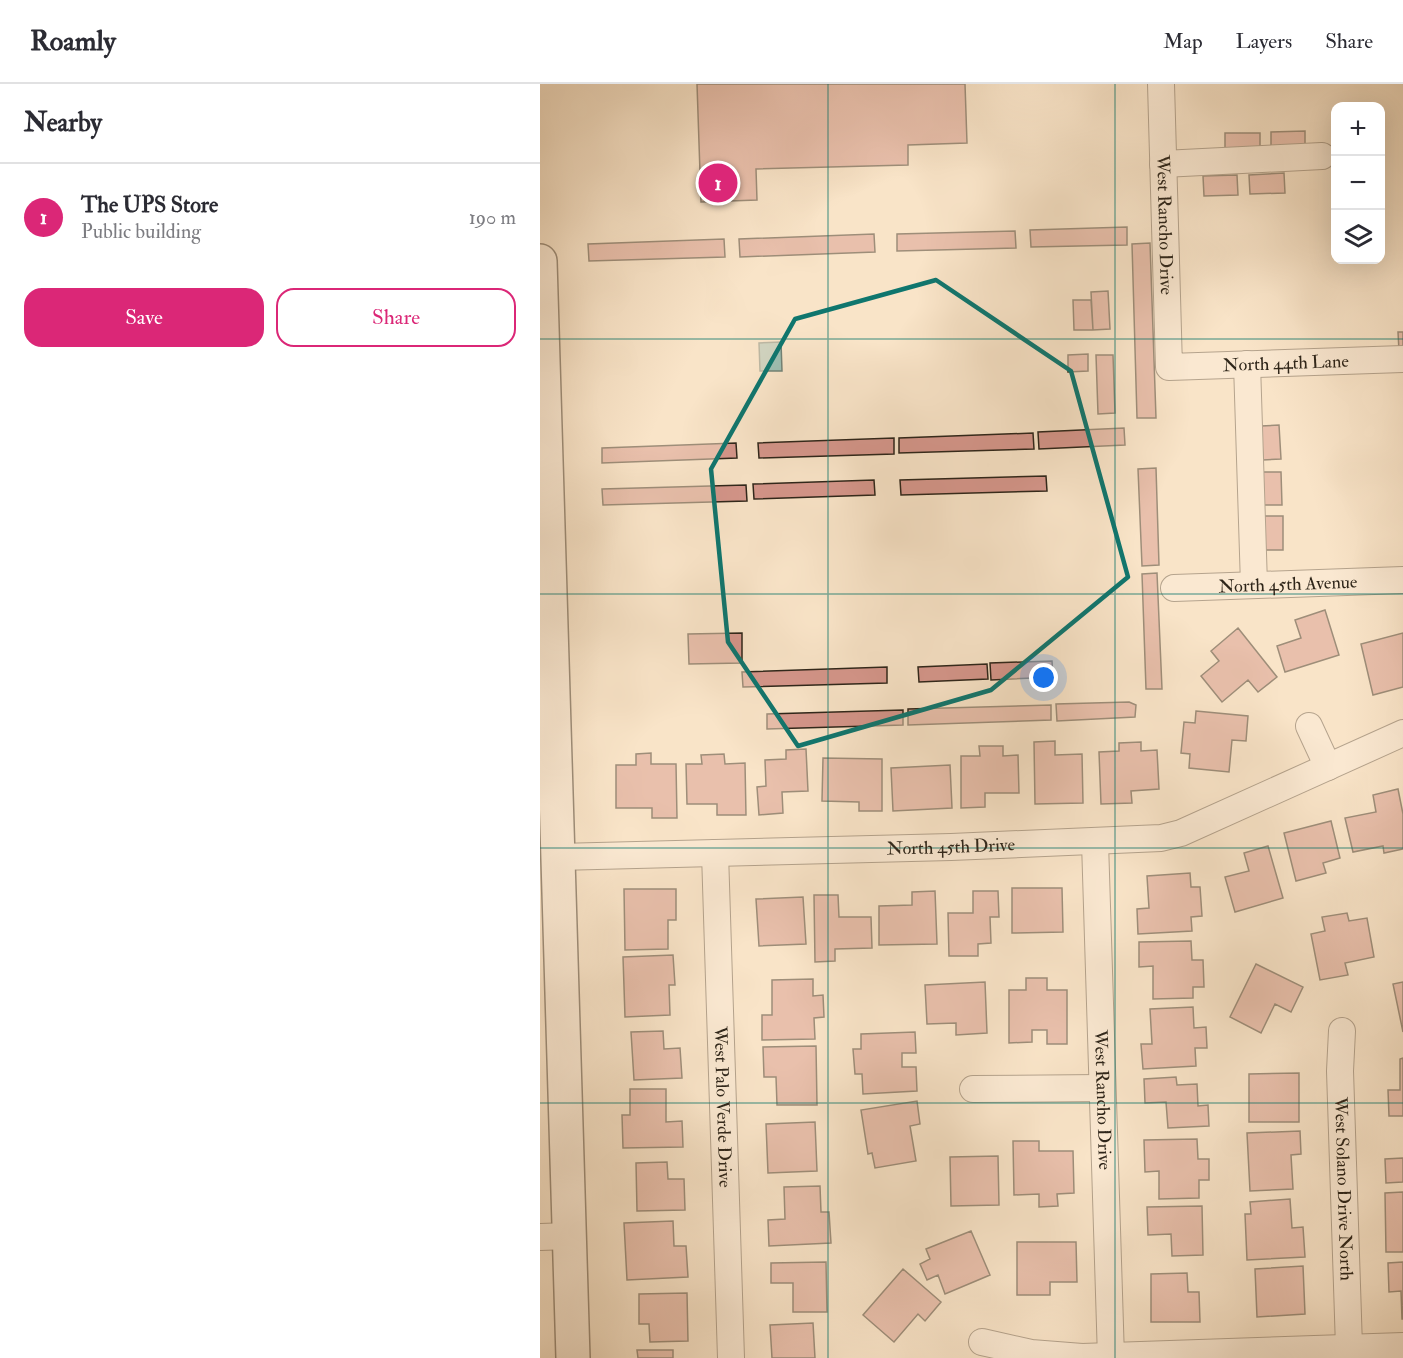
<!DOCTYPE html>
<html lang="en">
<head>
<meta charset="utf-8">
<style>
	body { margin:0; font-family:"IM FELL Double Pica",serif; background:#f2f2f3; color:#2b2b33 }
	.controls { position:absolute; right:18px; top:18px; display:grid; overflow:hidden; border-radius:12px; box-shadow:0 6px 24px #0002 }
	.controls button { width:54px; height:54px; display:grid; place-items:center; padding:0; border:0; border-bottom:2px solid #e1e1e2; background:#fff; color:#2b2b33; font:30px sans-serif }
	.you { position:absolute; left:504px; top:594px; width:21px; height:21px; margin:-15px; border:4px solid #fff; border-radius:50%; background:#1a73e8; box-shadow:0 0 0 9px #1a73e833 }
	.badge { display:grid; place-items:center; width:39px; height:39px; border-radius:50%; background:#db2777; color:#fff; font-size:20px; font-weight:700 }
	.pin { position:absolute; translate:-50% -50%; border:3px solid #fff; box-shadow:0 2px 6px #0006 }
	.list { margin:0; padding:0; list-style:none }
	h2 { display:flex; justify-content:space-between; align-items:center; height:78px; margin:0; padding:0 24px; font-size:26px }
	h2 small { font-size:20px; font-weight:400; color:#7c7c81 }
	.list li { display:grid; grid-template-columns:39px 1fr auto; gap:18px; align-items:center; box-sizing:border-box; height:108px; padding:0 24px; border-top:2px solid #e1e1e2 }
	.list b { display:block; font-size:22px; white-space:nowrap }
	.list p { margin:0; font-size:20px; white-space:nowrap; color:#7c7c81 }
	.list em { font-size:20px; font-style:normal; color:#7c7c81 }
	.actions { display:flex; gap:12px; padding:18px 24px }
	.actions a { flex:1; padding:14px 0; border:2px solid #db2777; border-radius:18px; text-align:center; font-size:21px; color:#db2777 }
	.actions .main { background:#db2777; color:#fff }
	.icon { flex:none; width:33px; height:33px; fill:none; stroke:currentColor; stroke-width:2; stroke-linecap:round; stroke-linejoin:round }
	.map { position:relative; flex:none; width:863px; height:1274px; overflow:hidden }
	header { display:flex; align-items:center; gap:36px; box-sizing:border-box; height:84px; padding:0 30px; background:#fff; border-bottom:2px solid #e1e1e2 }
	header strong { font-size:28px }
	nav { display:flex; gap:33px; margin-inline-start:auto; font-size:21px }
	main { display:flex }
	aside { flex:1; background:#fff }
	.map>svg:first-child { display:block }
</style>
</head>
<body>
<header>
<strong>Roamly</strong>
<nav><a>Map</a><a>Layers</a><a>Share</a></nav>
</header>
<main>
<aside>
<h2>Nearby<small></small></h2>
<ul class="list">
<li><span class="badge">1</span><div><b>The UPS Store</b><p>Public building</p></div><em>190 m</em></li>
</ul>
<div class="actions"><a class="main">Save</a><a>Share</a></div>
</aside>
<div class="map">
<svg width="863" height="1274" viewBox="0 0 863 1274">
	<rect width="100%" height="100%" fill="#f9e4c8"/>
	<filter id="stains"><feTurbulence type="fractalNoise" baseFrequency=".00333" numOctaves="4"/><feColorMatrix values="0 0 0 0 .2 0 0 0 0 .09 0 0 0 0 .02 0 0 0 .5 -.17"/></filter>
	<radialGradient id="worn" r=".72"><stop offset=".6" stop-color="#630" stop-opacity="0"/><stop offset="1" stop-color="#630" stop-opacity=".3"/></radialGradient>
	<!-- water -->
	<path fill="#9ebfb3" stroke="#728276" stroke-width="1.5" d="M241,258L242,287H220L219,259Z"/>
	<!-- building -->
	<path fill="#d5968b" stroke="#2f261a" stroke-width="1.5" d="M157,0H425L427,59L368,61V81L216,85L217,116L161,118Z
		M765,47V65L731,66V48Z
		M685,49H720V67L685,68Z
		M744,89L745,109L710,110L709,91Z
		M697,91L698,111L664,112L663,92Z
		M587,143V161L491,163L490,146Z
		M475,147L476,164L357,167V150Z
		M334,150L335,168L200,173L199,155Z
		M184,155L185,173L49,177L48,160Z
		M610,159L616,334H597L592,160Z
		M568,207L570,245L553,246L551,208Z
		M533,216H551L553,246H534Z
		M858,248H863V267H859Z
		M548,270V287L528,288V271Z
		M556,271H573L575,329L558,330Z
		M739,341L741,375L723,376L721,342Z
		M584,344L585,361L499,365L498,348Z
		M493,349L494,365L359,369V354Z
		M354,354V370L219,374L218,359Z
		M196,359L197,374L62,379V364Z
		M616,384L619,481L602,482L598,385Z
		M723,388H741L742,421H724Z
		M506,392L507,407L361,411L360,396Z
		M334,396L335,411L214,415L213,400Z
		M206,401L207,417L63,421L62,405Z
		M724,432H743V466H724Z
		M617,489L622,605H606L602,490Z
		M785,526L799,571L745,588L737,562L761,554L755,536Z
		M698,544L737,593L718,608L708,596L682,618L661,592L679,577L671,567Z
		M202,549V579L149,580L148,550Z
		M863,549V603L833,611L821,560Z
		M512,577L513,593L451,596L450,579Z
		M447,580L448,595L379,598L378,583Z
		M347,583V599L203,603L202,588Z
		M589,618L596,621L595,633L517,637L516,620Z
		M511,621V636L368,641V625Z
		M363,626V641L227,645V630Z
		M656,627L708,632L706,657L692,656L689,688L649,684L650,670L641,669L644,638L655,639Z
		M515,657V671L542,670L543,719L495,720L494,658Z
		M601,658V667L617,666L619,705L591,707L592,719L561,720L559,668L579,667V659Z
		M439,662H463V672L478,671L479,709H445V723L421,724V672H440Z
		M266,665L268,707L242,708L243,729L219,731L217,703L226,702L225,676L246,675V666Z
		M111,669V680H136L137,734H112V724H76V681H96V670Z
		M184,670L185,680L205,679L206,731H177V720H147L146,680H162L161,671Z
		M283,674L342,675V727H319V718L282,717Z
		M410,681L412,724L353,727L351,684Z
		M858,705L863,730V765L844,769L843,762L813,768L805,734L836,728L833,711Z
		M791,737L800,774L783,779L786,789L756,797L744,749Z
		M728,762L743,814L695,828L685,793L709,787L704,769Z
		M650,789L651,803H660L662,832L651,833L652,847L598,850L597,825L609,824L607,792Z
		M472,804H522L523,848L472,849Z
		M84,805H136V836H128V865L85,866Z
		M395,807L397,860L339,861V822L372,821V808Z
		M433,807H458L459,833H450L451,859L438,860V872H409L408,829H433Z
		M274,811H298L299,833H331L332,864L295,865V877L275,878Z
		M263,813L266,860L219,862L216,815Z
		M807,829L809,837L827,834L834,873L805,879L808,891L780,896L771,850L785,847L782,833Z
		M651,857L652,876H663L664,903H653V914L613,915V882L599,883V858Z
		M133,871L135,901H129L130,931L85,933L83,873Z
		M716,880L763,903L751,928L735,920L721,949L690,933Z
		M486,894H507V906H527V960H507V946H492V958L469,959V906H486Z
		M273,895V912L283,911L284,933L274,934L275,955L222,956V931H232V896Z
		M445,898L447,949L416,951V939L387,940L385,901Z
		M863,898V948L853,900Z
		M653,923L654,944L666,943L667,964H655L656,982L603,985L601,960H612L610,925Z
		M123,947L124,965L140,964L142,994L94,996L91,948Z
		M375,948L376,969H362V983H376L377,1007L323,1010L322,990H315L313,965H321V950Z
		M276,962L277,1021H237L236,993H224L223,963Z
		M863,974V1032H849L848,1006H860V975Z
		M759,989V1038H709V990Z
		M636,993L637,1001L657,1000L658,1022L668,1021L669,1042L628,1044L626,1018L605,1019L604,995Z
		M90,1005H126V1038L142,1037L143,1063L83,1064L82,1031H90Z
		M377,1017L380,1040L370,1042L376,1077L335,1084L332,1069L328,1070L321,1026Z
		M275,1038L277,1087L228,1089L226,1040Z
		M760,1047L761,1070L751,1071L753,1105L710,1107L707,1049Z
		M657,1055L658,1075H669V1096H659V1114L619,1115V1087L605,1088L604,1056Z
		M473,1057H499V1067H533L534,1109L517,1110L518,1122L499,1123V1110L474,1111Z
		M458,1072L459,1121L411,1122L410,1073Z
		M863,1074V1098L846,1099L845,1075Z
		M127,1078L128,1095H144L145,1126L97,1127L96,1079Z
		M280,1102L281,1128H289L291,1159L229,1162L228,1136L245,1135L244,1103Z
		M863,1108V1168H846L845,1109Z
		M750,1115L752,1144L763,1143L765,1173L707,1176L705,1130H711L710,1118Z
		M662,1122L663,1171L632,1172L631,1150L608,1151L607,1123Z
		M133,1137L134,1162H146L148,1193L87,1196L84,1139Z
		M431,1147L450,1191L405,1210L398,1191L387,1196L380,1180L390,1175L386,1165Z
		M477,1158H536L537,1198H510V1211H477Z
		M286,1178L287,1228H253V1199H231V1179Z
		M863,1178V1235H862L861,1207L849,1208L848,1179Z
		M763,1182L765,1230L717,1233L715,1185Z
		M363,1185L401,1218L385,1237L378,1230L354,1258L323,1231Z
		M647,1189L648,1208H659L660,1238H611V1190Z
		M147,1209L148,1257L110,1258L109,1240H99V1210Z
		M273,1239L275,1274H232L230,1241Z
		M97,1266H133V1274H98Z"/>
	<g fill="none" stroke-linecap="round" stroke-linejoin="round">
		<defs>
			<g id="street">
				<path id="s1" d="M621,0L629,283L863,275"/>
				<path d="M623,80L782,72"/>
				<path d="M707,280L714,501"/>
				<path id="s2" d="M634,504L863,496"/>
				<path d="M769,642L788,683"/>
				<path id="s3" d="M555,758L571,1274"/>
				<path id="s4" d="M175,769L191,1274"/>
				<path id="s5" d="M18,773L411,763L621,754L641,749L863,649"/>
				<path id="s6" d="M802,947L800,987L809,1263"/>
				<path d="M433,1005L561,1004"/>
				<path d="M0,1153L30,1152"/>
				<path d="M442,1258L491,1269L542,1273L863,1262"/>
			</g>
			<path id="secondary" d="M0,177L33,1274"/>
		</defs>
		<!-- street casing -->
		<use href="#street" stroke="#625646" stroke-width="28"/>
		<!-- secondary casing -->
		<use href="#secondary" stroke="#2f261a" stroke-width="36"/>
		<!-- street -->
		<use href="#street" stroke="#fbeddb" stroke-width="26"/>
		<!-- secondary -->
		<use href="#secondary" stroke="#fbeddb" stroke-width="33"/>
	</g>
	<!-- marked area -->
	<path d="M0 0H863V1274H0ZM396,196L531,287L588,493L451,606L258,662L188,558L171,385L255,235Z" fill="#f9e4c8" fill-opacity=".55" fill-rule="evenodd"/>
	<path fill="none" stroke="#0f766e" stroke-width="4.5" stroke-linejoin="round" d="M396,196L531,287L588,493L451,606L258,662L188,558L171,385L255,235Z"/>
	<!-- grid -->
	<path fill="none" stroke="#0f766e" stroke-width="1.5" stroke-opacity="0.55" d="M288,0V1274M575,0V1274M0,255H863M0,510H863M0,764H863M0,1019H863"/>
	<g text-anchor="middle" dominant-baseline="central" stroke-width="4.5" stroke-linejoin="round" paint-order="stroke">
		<!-- street labels -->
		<g font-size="18" fill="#2f261a" stroke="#fbeddb">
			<text stroke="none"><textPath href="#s1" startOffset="141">West Rancho Drive</textPath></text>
			<text stroke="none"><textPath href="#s1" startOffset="400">North 44th Lane</textPath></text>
			<text stroke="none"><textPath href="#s2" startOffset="114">North 45th Avenue</textPath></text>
			<text stroke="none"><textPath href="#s5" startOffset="393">North 45th Drive</textPath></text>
			<text stroke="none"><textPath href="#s3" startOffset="258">West Rancho Drive</textPath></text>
			<text stroke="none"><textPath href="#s4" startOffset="254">West Palo Verde Drive</textPath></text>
			<text stroke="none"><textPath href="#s6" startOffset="158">West Solano Drive North</textPath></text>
		</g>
	</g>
	<rect width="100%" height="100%" filter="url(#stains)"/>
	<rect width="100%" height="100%" fill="url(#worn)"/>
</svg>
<div class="controls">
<button>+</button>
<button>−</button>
<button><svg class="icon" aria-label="layers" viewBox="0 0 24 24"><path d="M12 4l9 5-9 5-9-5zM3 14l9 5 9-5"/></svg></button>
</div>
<div class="you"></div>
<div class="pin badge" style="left:178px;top:99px">1</div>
</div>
</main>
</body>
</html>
